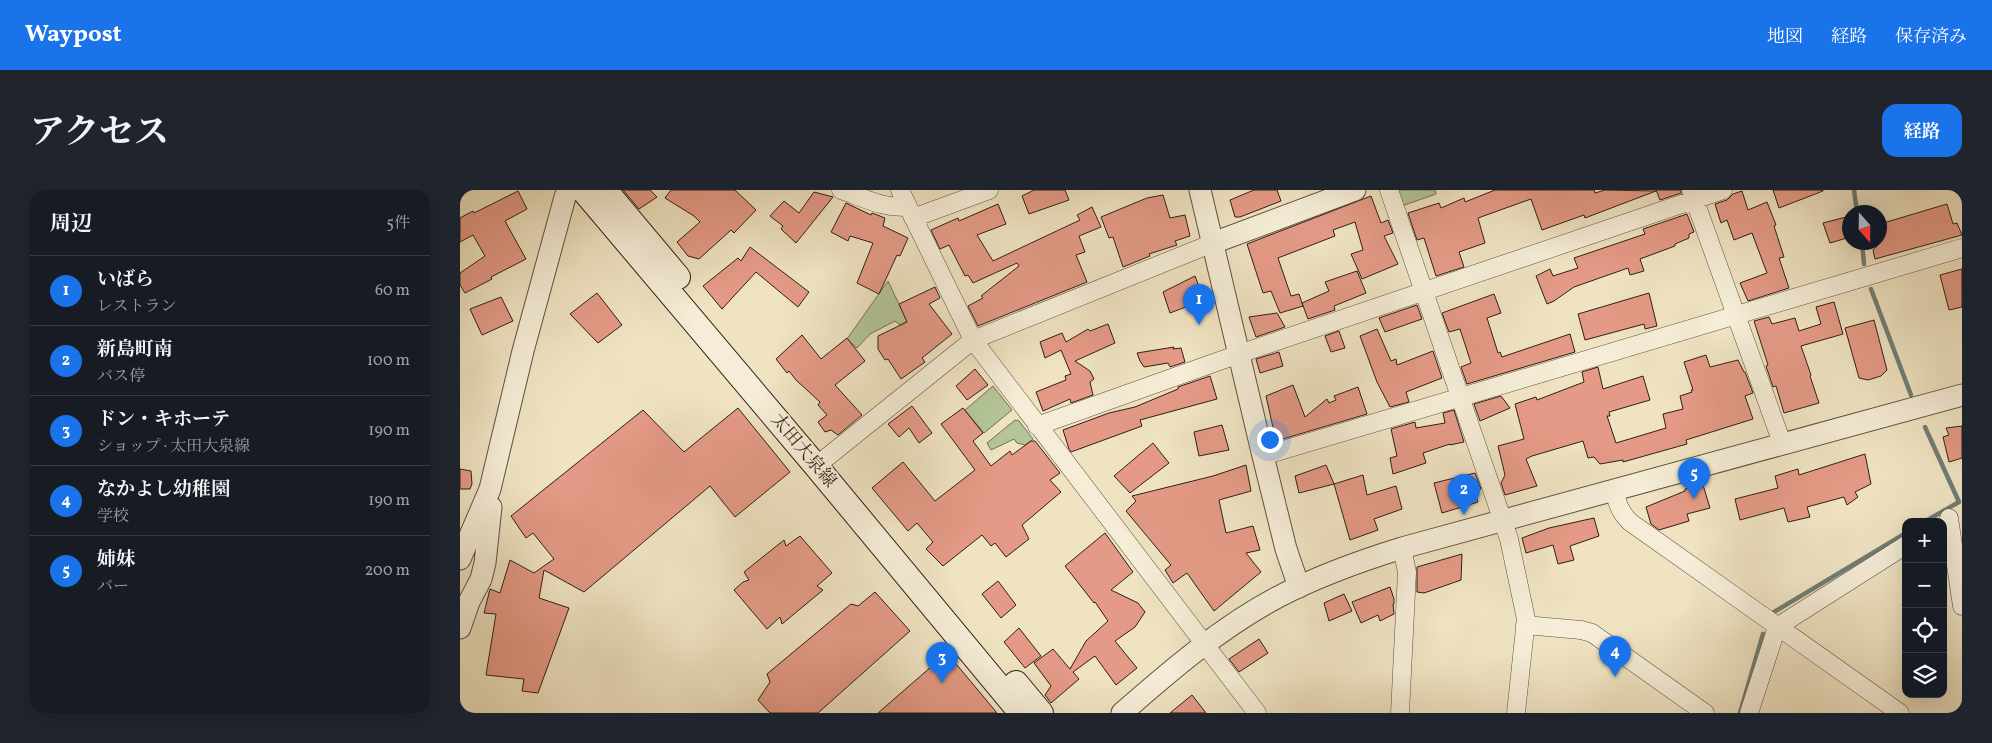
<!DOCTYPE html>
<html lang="ja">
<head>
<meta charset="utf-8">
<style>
	body { margin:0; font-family:Vollkorn,"Noto Serif JP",serif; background:#20242c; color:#f1f3f6 }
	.controls { position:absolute; right:15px; bottom:15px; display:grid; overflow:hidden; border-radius:10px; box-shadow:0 5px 20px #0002 }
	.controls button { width:45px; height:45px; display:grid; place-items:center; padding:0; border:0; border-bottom:1px solid #363941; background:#171b24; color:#f1f3f6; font:25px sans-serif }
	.compass { position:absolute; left:1382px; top:15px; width:45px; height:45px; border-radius:50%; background:#171b24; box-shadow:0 5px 20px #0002; rotate:160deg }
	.you { position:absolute; left:809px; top:249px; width:18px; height:18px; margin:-12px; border:4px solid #fff; border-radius:50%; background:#1a73e8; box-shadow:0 0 0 8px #1a73e833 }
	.badge { display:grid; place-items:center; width:32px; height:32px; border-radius:50%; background:#1a73e8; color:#fff; font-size:16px; font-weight:700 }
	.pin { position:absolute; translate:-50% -41px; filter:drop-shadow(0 1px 2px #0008) }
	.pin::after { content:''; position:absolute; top:26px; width:18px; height:15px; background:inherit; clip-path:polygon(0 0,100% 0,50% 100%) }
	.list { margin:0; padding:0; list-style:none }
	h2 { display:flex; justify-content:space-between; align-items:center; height:65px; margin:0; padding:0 20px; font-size:21px }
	h2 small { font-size:16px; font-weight:400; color:#9ea1a6 }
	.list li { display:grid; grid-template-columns:32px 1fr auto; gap:15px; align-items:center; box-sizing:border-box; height:70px; padding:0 20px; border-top:1px solid #363941 }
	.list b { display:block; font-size:19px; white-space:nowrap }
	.list p { margin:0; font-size:16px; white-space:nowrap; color:#9ea1a6 }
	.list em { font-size:16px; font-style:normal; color:#9ea1a6 }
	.icon { flex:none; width:28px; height:28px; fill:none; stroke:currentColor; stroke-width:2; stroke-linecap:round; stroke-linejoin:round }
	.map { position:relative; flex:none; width:1502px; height:523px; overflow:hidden; border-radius:15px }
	header { display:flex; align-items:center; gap:30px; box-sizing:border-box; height:70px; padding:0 25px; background:#1a73e8; color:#fff }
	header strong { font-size:24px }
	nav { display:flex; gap:28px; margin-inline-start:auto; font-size:18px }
	.intro { display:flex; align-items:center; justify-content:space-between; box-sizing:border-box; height:120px; padding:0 30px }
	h1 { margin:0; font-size:35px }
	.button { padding:12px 22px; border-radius:15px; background:#1a73e8; color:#fff; font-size:18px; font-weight:700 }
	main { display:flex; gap:30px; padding:0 30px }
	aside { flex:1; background:#171b24; border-radius:15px; box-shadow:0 5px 20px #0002 }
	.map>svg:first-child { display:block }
</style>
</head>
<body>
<header>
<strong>Waypost</strong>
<nav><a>地図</a><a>経路</a><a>保存済み</a></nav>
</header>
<div class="intro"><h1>アクセス</h1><a class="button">経路</a></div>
<main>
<aside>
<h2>周辺<small>5件</small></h2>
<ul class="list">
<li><span class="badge">1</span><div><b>いばら</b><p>レストラン</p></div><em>60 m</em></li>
<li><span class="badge">2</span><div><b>新島町南</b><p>バス停</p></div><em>100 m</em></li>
<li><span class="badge">3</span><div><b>ドン・キホーテ</b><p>ショップ · 太田大泉線</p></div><em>190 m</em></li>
<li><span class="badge">4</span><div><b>なかよし幼稚園</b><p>学校</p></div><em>190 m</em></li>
<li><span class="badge">5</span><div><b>姉妹</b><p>バー</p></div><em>200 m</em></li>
</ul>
</aside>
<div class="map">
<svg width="1502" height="523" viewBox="0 0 1502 523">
	<rect width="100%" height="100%" fill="#efe3c2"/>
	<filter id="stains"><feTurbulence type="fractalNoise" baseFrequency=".004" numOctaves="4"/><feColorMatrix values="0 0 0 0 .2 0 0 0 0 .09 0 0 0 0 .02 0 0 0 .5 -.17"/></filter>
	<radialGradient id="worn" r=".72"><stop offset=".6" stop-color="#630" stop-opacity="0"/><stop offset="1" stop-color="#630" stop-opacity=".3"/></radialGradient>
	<!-- green -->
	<path fill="#b4c597" stroke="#727256" d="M933,0H975L976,4L939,17Z
		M428,91L447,131L440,135L435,131L410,144L397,158L387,149Z
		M533,196L552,220L524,243L505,220Z
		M555,230L559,231L573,249L565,255L557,253L554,249L531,260L527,253Z"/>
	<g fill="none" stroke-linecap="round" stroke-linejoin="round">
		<!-- stream -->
		<path stroke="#707e75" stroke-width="4.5" d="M1394,0L1397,22
			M1402,52L1404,74
			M1411,99L1451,205
			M1464,332L1499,312L1465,237
			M1314,422L1446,343
			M1280,523L1303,444"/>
	</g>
	<!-- building -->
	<path fill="#e49a86" stroke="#301e15" d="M163,0H190L197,7L179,19Z
		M211,0H275L296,20L274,43L271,40L239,69L228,66L217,52L240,32L234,26L205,8Z
		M574,0H605L609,10L569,24L562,6Z
		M794,0H817L821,11L780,27H775L770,10Z
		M1035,0H1134L1135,3L1145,0L1196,1L1125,28L1124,25L1082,40L1071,9L1018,28L1025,53L999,62L1004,77L976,86L964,48L957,50L948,23L979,13L981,18L1004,8L1005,12Z
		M1196,0H1221V3L1200,10Z
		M1313,0H1363V1L1319,18Z
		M58,1L67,19L45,31L66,69L31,87L32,89L5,103L0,95V83L25,66L13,45L0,52V28L13,21L14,23Z
		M1282,1L1288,20L1307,12L1316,35L1314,36L1324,67L1319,68L1329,98L1288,111L1280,93L1307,83L1292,43L1274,50L1267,30L1261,33L1255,14L1267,10L1273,4Z
		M354,2L373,7L336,53L321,39L323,36L310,26L324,11L339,23Z
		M703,5L710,28L725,25L730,46L715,51L717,55L689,64L690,66L663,77L653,47L649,48L641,27L687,8Z
		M911,6L921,33L928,30L933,43L924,46L938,74L902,89L891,64L903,60L895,32L873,40L875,46L818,68L831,106L839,104L843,116L820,123L811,101L803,103L787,54Z
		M386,13L411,25L412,23L425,28L423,36L448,48L440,66L437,65L419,104L397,93L413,53L390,46L388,51L371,42Z
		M538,14L546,34L517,45L533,71L620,30L617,25L632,17L641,37L619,46L625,62L616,65L627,92L518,136L508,116L523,108L521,106L559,76L557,73L513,93L508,85L505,86L489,55L480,59L471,40L498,28L499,31Z
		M1487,14L1493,34L1497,33L1502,45L1415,69L1413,60L1420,53V34Z
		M1227,24L1234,42L1229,44V48L1215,54V56L1180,69L1184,81L1170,85L1168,78L1114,97L1094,111L1087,114L1076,86L1090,79L1093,86L1118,78L1114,68L1185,44L1183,39Z
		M1390,26V47L1370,53L1363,33Z
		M290,57L349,102L338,117L296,82L262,119L243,96L278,68L281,71Z
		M1502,79V117L1489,120L1480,85Z
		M897,81L906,103L874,116L875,120L848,129L842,113L869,101L865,92Z
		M735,86L744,110L710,123L703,102Z
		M475,97L480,108L469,114L492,144L462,168L465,172L441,189L428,169L425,170L418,159V146L447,132L439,114Z
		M137,103L162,135L138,153L110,124Z
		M1189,103L1197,136L1185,139L1184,134L1125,150L1118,124Z
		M1034,104L1041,123L1027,128L1038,163L1040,162L1042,167L1110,144L1115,162L1007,194L1001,177L1011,173L1000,139L989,142L982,123Z
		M41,107L53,131L22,145L10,119Z
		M1374,112L1383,144L1341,156L1351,185L1350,186L1359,213L1324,223L1316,196L1313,197L1306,176L1308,175L1294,131L1309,127L1312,134L1335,128L1339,141L1361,134L1356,117Z
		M957,115L962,129L925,142L919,128Z
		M817,123L825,137L796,147L789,127Z
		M1414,130L1427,180L1421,186L1408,190L1399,188L1385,138Z
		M648,134L655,153L615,171L630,181L634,189L630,192L633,205L611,213L610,209L583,221L576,202L606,190L605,186L611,184L601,160L585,168L580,152L602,143L606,152L628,139L630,141Z
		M917,139L931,171L936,169L937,175L973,161L982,188L946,202L949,212L930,217L917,192L900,146Z
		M879,141L885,158L871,162L865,146Z
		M342,145L361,169L387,148L405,171L375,195L402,225L378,245L371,240L365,242L358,232L367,225L358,215L360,212L336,190L329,181L327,183L316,169Z
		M714,157L713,159L721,158L725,172L710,177L708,173L684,177L680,171L677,163Z
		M819,162L823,176L800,183L796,169Z
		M1246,165L1250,177L1278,170L1284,182H1285L1293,203L1285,206L1293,229L1226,250L1227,254L1163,272V270L1140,274L1134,267L1128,268L1123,251L1072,266L1066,269L1077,296L1045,305L1041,293L1045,285L1038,256L1064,249L1055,214L1076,207L1077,210L1124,192L1122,182L1138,177L1143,199L1183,186L1190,210L1149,222L1150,226H1147L1156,253L1206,238L1203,224L1223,219L1220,206L1232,202L1231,200H1233L1224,172Z
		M515,179L528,195L507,210L496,196Z
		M750,186L757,209L680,230L682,236L611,262L609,259L603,240L649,223L675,217L718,199V197Z
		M833,195L845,227L867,209L869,213L876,210L874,206L898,197L907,224L816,251L806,206Z
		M1041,206L1050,218L1020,231L1014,214Z
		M452,216L472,243L459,253L449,238L439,247L428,234Z
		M278,218L330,282L275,327L250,296L124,402L84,380L79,408L109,418L78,503L62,501L64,489L26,485L36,424L24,423L30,399L40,403L50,370L74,383L94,369L73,343L66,348L51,326L183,220L224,262Z
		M503,218L523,243L513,251L531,276L550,261L552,265L571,251H575L600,283L590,290L601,302L562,335L569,349L546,367L535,353L531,356L522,345L483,376L466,359L473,352L457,333L448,341L412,298L443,272L475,311L515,280L481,234Z
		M994,220L1004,252L990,255V254L963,263L966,273L933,284L930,268L937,266L931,239L955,232L956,238L985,233L983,223Z
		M762,235L769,260L739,266L734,242Z
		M1502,236V268L1489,272L1483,247L1489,245L1486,238Z
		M693,253L709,273L670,303L654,286Z
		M1405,264L1411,294L1395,302L1398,307L1387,315L1384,307L1347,317L1350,327L1328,332L1324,318L1280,330L1275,309L1318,298L1315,286L1338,279L1339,285Z
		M786,275L791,301L759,310L766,343L793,336L800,360L786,363L801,382L754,421L727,383L713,393L705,380L711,375L666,321L676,311L672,306L753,286Z
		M866,275L874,294L839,303L835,286Z
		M0,279L11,281L12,294L10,299H0Z
		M1015,283L1021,299L1014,301L1018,312L982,323L974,293Z
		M903,285L907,305L936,296L942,319L914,329L918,340L890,350L874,294Z
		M1243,295L1250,318L1227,324L1229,331L1199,340L1191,334L1186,317L1225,301V299Z
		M1134,328L1139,346L1110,356L1114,370L1098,374L1093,355L1066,363L1062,348L1089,338Z
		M645,343L673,382L651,400L678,413L685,422L675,437L655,451L677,478L656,495L635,466L613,482L619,489L591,513L585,505L591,496L574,473L593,459L610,479L626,451L648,431L635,412L634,413L605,376Z
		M340,346L372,383L357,396L363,400L322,434L320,427L307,439L274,400L283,392L289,390L284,382L324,350L326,356Z
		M1002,364L1001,390L964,403L957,402V377Z
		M538,391L556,415L541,428L522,404Z
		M930,397L934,409V414H933L934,424L920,431L918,425L901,433L892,412Z
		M415,402L450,441L358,523H310L298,510L310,492L307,484L391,414L398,416Z
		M884,404L892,421L869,431L864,413Z
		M559,438L581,466L565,478L544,452Z
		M799,449L808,463L779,482L769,469Z
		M487,463L537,523H418Z
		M732,505L746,523H710Z"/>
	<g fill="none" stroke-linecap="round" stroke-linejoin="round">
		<defs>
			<path id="minor" d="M381,0C402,7 426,20 448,16
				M440,0L513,150L797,523
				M929,0L1049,349L1066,429L1056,523
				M1231,0L1322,253
				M453,28L529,0
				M577,236L779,164L1263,0
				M803,266L1502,58
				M356,276L513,150L753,53
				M1154,299C1157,313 1160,322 1170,332L1440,523
				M1489,328L1502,416
				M1065,435L1121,440L1132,443L1245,523
				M940,523L947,382L942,358
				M1289,523L1317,437L1446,355"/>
			<path id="tertiary" d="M740,0L803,266L826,359L839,397
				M753,53L895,0
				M0,369L30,299L63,161L105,7L108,0
				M0,438L9,412L21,389L25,373L31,317
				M662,523C710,481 761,437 818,407C858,386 900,371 942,358L1502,205"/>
			<path id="secondary" d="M123,0L356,276L561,523
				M145,0L218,87
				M556,493L581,523"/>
		</defs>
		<!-- minor casing -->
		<use href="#minor" stroke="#604f40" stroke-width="19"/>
		<!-- tertiary casing -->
		<use href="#tertiary" stroke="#604f40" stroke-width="23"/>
		<!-- secondary casing -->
		<use href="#secondary" stroke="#301e15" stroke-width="26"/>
		<!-- minor -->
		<use href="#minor" stroke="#f5edd7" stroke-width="18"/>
		<!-- tertiary -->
		<use href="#tertiary" stroke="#f5edd7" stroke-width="21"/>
		<!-- secondary -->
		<use href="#secondary" stroke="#f5edd7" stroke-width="24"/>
	</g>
	<g text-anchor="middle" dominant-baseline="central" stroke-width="4" stroke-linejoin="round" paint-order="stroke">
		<!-- street labels -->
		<g font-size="18" fill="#301e15" stroke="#f5edd7">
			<text transform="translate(343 261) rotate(50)">太田大泉線</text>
		</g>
	</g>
	<rect width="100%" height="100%" filter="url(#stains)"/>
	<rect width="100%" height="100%" fill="url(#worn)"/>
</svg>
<div class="controls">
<button>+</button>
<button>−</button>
<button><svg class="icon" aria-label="locate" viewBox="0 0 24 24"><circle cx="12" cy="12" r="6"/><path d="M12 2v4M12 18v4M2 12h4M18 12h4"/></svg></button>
<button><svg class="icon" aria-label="layers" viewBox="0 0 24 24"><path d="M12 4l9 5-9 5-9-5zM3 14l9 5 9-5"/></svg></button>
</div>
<svg class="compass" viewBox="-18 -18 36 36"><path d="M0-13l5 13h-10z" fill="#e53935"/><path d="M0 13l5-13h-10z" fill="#9ea1a6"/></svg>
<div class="you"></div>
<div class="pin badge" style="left:739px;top:135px">1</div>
<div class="pin badge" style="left:1004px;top:325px">2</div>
<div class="pin badge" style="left:482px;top:493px">3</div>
<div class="pin badge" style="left:1155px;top:487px">4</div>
<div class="pin badge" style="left:1234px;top:309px">5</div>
</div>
</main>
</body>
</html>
